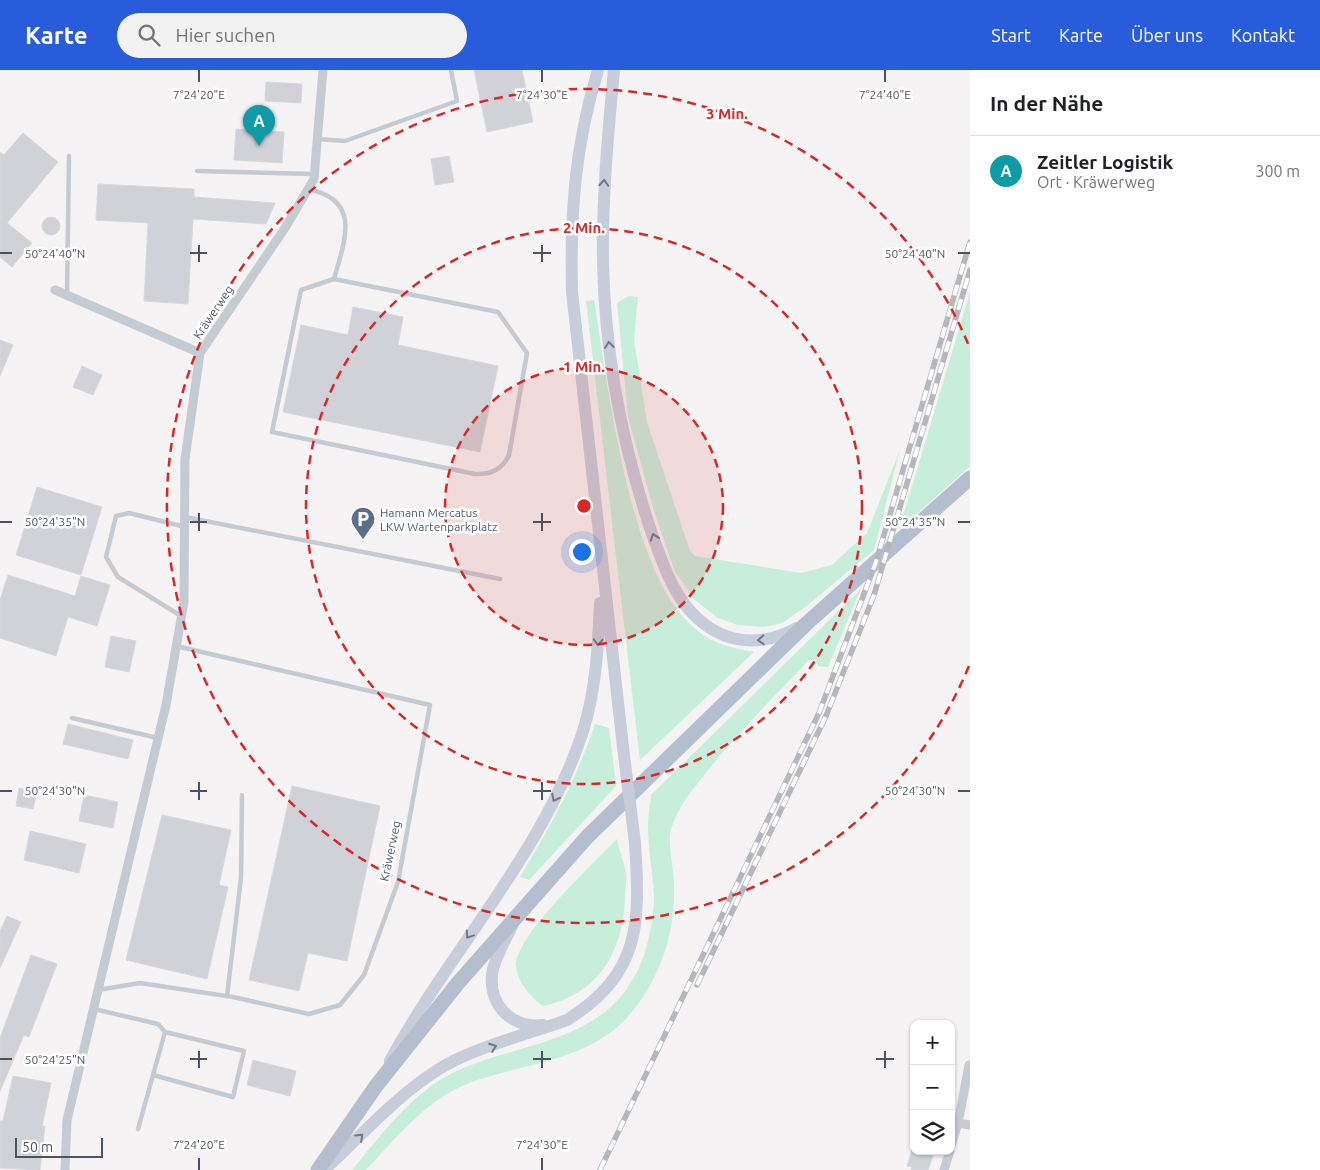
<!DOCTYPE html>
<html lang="de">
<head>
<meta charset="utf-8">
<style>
	body { margin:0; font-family:Ubuntu,sans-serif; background:#f2f2f2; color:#202124 }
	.controls { position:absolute; right:15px; bottom:15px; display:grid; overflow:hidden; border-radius:10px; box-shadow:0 1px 4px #0004 }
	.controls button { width:45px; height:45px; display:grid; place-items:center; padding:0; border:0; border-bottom:1px solid #e0e0e0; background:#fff; color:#202124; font:25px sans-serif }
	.scale { position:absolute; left:15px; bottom:12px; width:88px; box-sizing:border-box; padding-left:5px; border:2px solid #4c535f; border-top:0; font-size:14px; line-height:18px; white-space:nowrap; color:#4c535f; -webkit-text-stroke:4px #fff; paint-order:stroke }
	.you { position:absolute; left:581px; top:481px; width:18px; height:18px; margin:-12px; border:4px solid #fff; border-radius:50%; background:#1a73e8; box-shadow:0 0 0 8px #1a73e833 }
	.badge { display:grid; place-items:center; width:32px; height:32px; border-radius:50%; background:#285cda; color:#fff; font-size:16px; font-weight:700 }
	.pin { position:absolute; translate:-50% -41px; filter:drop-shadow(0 1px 2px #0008) }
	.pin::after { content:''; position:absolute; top:26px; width:18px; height:15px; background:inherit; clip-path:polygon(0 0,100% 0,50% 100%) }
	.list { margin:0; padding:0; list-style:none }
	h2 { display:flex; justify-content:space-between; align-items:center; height:65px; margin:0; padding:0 20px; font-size:21px }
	h2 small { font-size:16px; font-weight:400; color:#757577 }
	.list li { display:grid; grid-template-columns:32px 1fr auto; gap:15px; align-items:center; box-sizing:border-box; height:70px; padding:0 20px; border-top:1px solid #e0e0e0 }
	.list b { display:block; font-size:19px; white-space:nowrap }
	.list p { margin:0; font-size:16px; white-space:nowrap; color:#757577 }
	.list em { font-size:16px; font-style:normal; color:#757577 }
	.icon { flex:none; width:28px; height:28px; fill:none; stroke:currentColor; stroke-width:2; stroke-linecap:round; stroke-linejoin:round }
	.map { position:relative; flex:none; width:970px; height:1100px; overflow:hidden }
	header { display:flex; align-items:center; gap:30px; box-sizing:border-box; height:70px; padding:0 25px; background:#285cda; color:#fff }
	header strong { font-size:24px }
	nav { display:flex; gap:28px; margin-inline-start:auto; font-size:18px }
	.search { width:350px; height:45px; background:#f2f2f2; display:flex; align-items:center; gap:12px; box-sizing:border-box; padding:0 18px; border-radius:28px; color:#757577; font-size:19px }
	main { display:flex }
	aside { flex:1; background:#fff }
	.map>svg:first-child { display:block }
</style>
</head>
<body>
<header>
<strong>Karte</strong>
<div class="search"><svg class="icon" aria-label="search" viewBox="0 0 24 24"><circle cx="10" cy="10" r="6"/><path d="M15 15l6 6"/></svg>Hier suchen</div>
<nav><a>Start</a><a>Karte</a><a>Über uns</a><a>Kontakt</a></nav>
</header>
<main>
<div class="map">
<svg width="970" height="1100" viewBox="0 0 970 1100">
	<rect width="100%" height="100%" fill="#f5f3f3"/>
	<!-- green -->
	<path fill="#c6eedb" d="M970,222V396L899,460Z
		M629,226L638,227L634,270L647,352L690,481L695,486L801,503L832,495L867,463L900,380L874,480L804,538L782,553L764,557L738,555L718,548L695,530L675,502L654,441L628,347L617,233Z
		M594,230C608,314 629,510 698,561C715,575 733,578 754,582L640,690L586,231Z
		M861,519L828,597L818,596L815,590H809C775,626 740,660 709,699C692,721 681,731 671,759C667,771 674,800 674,815C676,863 659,914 625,950C585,991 521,994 469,1013C426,1030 397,1067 366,1100H352C379,1068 408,1028 445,1007C517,968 614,979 645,882C650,866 654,843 654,826C653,803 648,779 648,755C648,745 650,735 651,725Z
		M595,654L609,658L616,716L529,810L520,807C550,757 577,709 595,654Z
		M617,769C619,780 624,792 626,803C627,811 625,821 625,830C622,884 598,924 543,936C530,926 518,914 516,896C514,867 595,792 617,769Z"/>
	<!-- building -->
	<path fill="#d0d2d7" stroke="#d7d8de" d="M474,0H522L533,52L487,62Z
		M266,12L302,14L301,33L265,31Z
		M236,59L284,62L282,93L234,90Z
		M23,63L58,92L7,153L32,173L12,197L0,187V82L4,85Z
		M449,86L454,112L435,115L431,89Z
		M98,114L194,119V127L275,133L266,154L193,149L188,234L144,231L148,153L96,150Z
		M42 156a9 9 0 1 1 18 0a9 9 0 1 1-18 0Z
		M353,237L403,247L398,275L498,296L480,382L283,342L301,255L348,265Z
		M0,270L13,275L0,306Z
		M82,296L102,305L93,325L73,317Z
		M37,417L102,437L81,505L16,485Z
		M8,505L75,526L81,506L110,515L97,556L68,547L56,586L0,568V530Z
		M111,566L136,571L129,602L105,597Z
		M68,654L133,670L128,689L63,674Z
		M292,716L380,736L347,891L308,883L299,921L249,910Z
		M19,718L37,722L33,739L16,736Z
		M84,725L118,732L113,758L79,751Z
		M162,745L231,760L219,815L228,817L207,909L126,890Z
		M30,761L86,774L79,803L24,790Z
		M7,846L21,852L0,898V861Z
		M31,885L57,894L29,967L24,965L0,1021V968Z
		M253,990L296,1001L290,1026L247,1015Z
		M13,1006L51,1013L42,1056H45L40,1100L0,1098V1051H3Z
		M912,1080L933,1086L928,1100H911L912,1097L907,1096Z"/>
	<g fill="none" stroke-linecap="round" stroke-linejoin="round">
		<!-- service -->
		<path stroke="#c5cbd3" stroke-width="4.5" d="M317,69L345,71L457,31L451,0
			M197,101L314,104
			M307,119C362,129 345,170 334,209L301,220L272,362L475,404C490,405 502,400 509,385L527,283L498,242L334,209
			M67,224L69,86
			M185,447L500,509
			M181,546L118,507L106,487L116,446L129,443L185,457
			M72,648L158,668
			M98,920L140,913L233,927L309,944L340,935L364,905L398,812L430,635L176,576
			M227,926L241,808L242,725
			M94,939L158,954L165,962L138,1059
			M153,1005L233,1027L244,981L165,962"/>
		<!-- minor -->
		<path stroke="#c5cbd3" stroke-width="9" d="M55,220L200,283
			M958,1053L970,1055
			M951,1076L958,1053L969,995
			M65,1100L67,1050L166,635L184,532L185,389L200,283L285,158L314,109L323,0
			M944,1100L950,1081"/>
		<!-- secondary -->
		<path stroke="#c7cdda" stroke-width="12" d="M598,0C575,75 570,144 572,222L623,677
			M614,0C608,64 602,128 603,193C605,284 623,378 652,464C661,488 670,516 686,536C716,573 756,580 797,558
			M512,856C506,869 497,884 493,899C486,931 509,959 543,955
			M390,991C450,880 544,782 583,661C596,620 598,577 600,533
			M324,1100C360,1067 394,1028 436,1001C469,979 528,964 567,950C642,903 640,852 635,773"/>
		<!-- primary -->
		<path stroke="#b5becf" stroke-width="15" d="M318,1100L376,1016L458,913L587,767L806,554L970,408"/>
		<defs>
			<path id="rail" d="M697,915L826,646L874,525L970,200
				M600,1100L819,643L876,492L970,172"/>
		</defs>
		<!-- rail casing -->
		<use href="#rail" stroke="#b6b7bc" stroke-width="5.5"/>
		<!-- rail -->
		<use href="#rail" stroke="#fff" stroke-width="4" stroke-dasharray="11" stroke-linecap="butt"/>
		<!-- secondary-bridge -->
		<path stroke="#c7cdda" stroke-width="12" d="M623,677L635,773"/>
	</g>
	<!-- one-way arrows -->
	<defs><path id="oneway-chevron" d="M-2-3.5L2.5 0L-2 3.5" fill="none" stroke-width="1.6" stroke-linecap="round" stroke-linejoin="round" transform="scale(1.25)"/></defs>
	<g stroke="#717884">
		<use href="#oneway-chevron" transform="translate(604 113) rotate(-87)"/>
		<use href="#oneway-chevron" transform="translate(609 275) rotate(-97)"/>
		<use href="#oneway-chevron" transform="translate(654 467) rotate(-109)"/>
		<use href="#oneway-chevron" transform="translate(761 570) rotate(177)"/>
		<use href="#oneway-chevron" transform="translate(598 572) rotate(94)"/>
		<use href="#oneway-chevron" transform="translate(555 728) rotate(117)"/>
		<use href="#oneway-chevron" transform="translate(469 865) rotate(124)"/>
		<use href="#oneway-chevron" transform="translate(493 977) rotate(-20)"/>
		<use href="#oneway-chevron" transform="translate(360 1067) rotate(-43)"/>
	</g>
	<!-- ticks -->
	<path fill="none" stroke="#4c535f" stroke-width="2" d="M199,0V12M542,0V12M885,0V12M199,175V192M542,175V192M0,183H12M190,183H207M533,183H551M958,183H970M199,443V461M542,443V461M0,452H12M190,452H207M533,452H551M958,452H970M199,712V730M542,712V730M0,721H12M190,721H207M533,721H551M958,721H970M199,981V998M542,981V998M885,981V998M0,989H12M190,989H207M533,989H551M876,989H894M199,1088V1100M542,1088V1100"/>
	<!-- distance rings -->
	<circle cx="584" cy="436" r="139" fill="#d62828" fill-opacity=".12"/>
	<g fill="none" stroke="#d62828" stroke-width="2.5" stroke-dasharray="9 6">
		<circle cx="584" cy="436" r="139"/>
		<circle cx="584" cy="436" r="278"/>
		<path d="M969 596A417 417 0 1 1 969 276"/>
	</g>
	<!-- icons -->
	<defs>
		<symbol id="parking-pin" viewBox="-11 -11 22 30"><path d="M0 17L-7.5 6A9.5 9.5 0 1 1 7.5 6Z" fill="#5c6f8a" stroke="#fff"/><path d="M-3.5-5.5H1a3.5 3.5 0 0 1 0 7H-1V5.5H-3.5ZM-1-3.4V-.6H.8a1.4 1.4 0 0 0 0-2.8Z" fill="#fff"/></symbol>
	</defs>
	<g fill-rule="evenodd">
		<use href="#parking-pin" x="349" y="435" width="28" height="38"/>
	</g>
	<g text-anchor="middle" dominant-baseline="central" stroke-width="5" stroke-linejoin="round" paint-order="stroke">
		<!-- street labels -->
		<g font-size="12" fill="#4c535f" stroke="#fff">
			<text transform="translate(213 242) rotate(-56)">Kräwerweg</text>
			<text transform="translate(390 781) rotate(-78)">Kräwerweg</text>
		</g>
		<!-- service labels -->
		<g font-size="12" fill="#4e5e75" stroke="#fff" text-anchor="start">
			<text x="380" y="442">Hamann Mercatus<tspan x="380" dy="14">LKW Wartenparkplatz</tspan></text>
		</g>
	</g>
	<g font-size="12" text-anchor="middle" fill="#4c535f" stroke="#fff" stroke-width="5" stroke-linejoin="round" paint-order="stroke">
		<text x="199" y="29">7°24'20"E</text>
		<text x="542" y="29">7°24'30"E</text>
		<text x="885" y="29">7°24'40"E</text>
		<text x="55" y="188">50°24'40"N</text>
		<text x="915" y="188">50°24'40"N</text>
		<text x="55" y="456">50°24'35"N</text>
		<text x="915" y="456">50°24'35"N</text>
		<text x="55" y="725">50°24'30"N</text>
		<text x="915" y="725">50°24'30"N</text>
		<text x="55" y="994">50°24'25"N</text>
		<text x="199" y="1079">7°24'20"E</text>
		<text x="542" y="1079">7°24'30"E</text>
	</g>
	<circle cx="584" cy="436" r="8" fill="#d62828" stroke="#fff" stroke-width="2.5"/>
	<g font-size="15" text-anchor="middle" font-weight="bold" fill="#d62828" stroke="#fff" stroke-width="5" stroke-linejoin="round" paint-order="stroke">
		<text x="727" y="49">3 Min.</text>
		<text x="584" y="163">2 Min.</text>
		<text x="584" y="302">1 Min.</text>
	</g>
</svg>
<div class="controls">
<button>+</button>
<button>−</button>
<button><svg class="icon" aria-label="layers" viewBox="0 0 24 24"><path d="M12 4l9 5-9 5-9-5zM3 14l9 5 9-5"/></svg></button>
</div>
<div class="scale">50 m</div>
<div class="you"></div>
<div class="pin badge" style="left:259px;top:76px;background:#0f9aa8">A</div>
</div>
<aside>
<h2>In der Nähe<small></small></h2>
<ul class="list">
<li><span class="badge" style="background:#0f9aa8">A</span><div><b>Zeitler Logistik</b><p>Ort · Kräwerweg</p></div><em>300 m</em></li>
</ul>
</aside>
</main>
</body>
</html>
